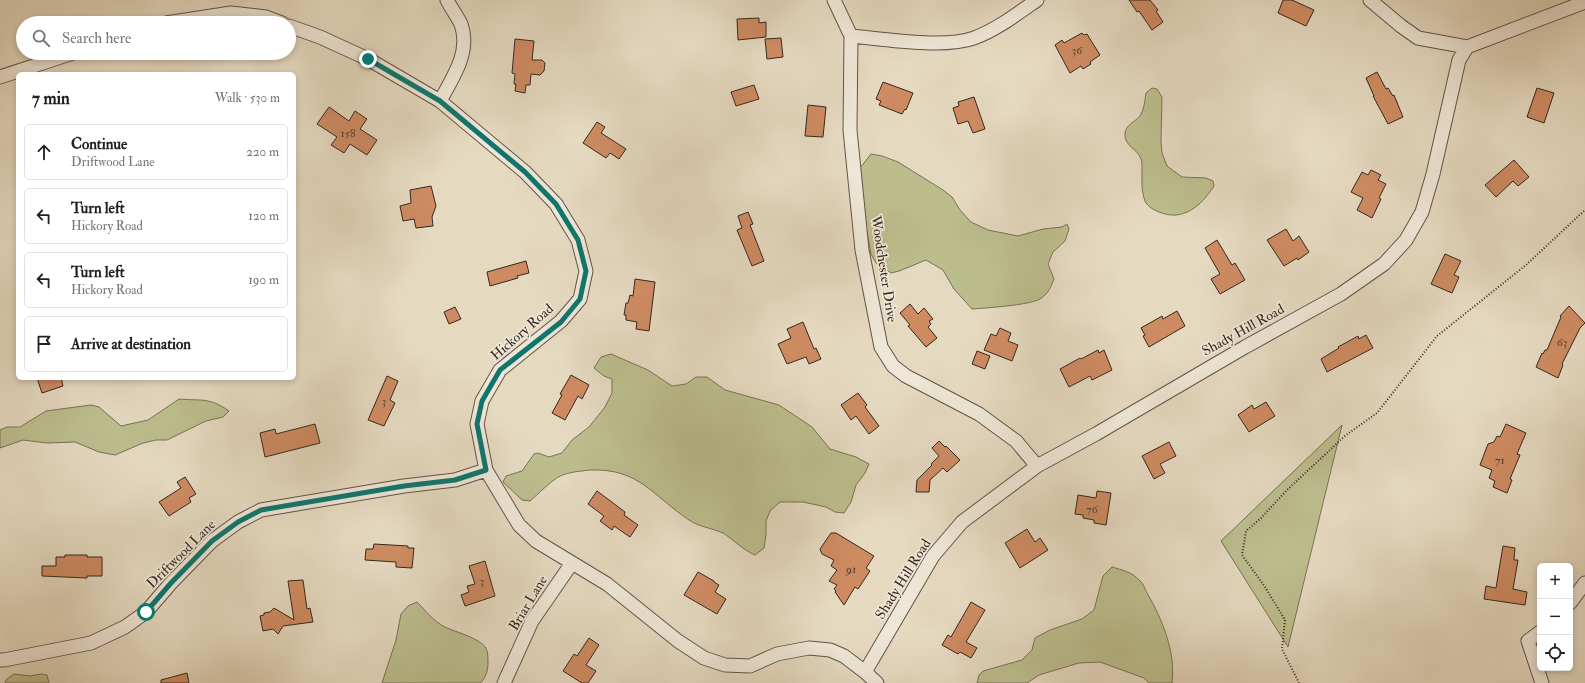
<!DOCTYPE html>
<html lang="en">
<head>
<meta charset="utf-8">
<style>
	body { margin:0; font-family:"IM FELL Double Pica",serif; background:#f6f6f6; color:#202124 }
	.controls { position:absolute; right:12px; bottom:12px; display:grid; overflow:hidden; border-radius:6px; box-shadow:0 2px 6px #0003 }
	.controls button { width:36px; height:36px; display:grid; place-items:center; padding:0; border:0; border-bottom:1px solid #e0e0e0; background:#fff; color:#202124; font:20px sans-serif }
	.stop { position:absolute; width:12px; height:12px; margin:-9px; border:3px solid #0f766e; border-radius:50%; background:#fff }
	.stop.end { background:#0f766e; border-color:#fff; box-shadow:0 1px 4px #0008 }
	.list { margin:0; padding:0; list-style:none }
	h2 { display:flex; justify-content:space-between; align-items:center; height:52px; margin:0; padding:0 16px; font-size:17px }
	h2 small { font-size:13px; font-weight:400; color:#757577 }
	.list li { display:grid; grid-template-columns:26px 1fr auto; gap:12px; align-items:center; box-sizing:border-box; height:56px; margin:0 8px 8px; padding:0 8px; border:1px solid #e0e0e0; border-radius:6px }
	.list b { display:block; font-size:15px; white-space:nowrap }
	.list p { margin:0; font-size:13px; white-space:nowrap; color:#757577 }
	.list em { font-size:13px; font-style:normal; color:#757577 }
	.icon { flex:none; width:22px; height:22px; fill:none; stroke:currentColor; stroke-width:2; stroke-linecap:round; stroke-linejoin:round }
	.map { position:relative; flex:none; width:1585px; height:683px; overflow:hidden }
	.search { position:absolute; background:#fff; box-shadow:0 2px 6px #0003; left:16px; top:16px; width:280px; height:44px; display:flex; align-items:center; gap:10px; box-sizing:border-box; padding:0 14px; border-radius:22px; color:#757577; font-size:15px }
	.panel { position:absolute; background:#fff; box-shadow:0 2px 6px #0003; left:16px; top:72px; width:280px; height:308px; border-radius:6px }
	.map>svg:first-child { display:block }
</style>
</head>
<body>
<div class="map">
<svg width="1585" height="683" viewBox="0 0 1585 683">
	<rect width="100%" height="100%" fill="#e5d9c0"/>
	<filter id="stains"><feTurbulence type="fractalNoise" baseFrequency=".005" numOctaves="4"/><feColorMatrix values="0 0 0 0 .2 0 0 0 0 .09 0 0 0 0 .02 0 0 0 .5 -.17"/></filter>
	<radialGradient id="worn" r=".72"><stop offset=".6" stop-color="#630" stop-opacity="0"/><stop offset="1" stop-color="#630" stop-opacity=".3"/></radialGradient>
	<!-- green -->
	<path fill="#bcbd8d" stroke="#787256" d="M1152,88L1157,89L1162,97L1161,142L1162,153L1167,166L1182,177L1206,178L1213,181L1214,186C1201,206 1183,222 1159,212C1154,210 1148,207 1145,201C1141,191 1142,178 1142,168C1142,165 1142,161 1141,159C1138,149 1124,146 1125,134C1125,125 1135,122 1140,116C1144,110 1145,100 1146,93Z
		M871,154L882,156L898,162L943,190L952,197L960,210L971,222L988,230L1018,236L1043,229L1062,227L1067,224L1069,229L1065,241L1053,252L1048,264L1054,279C1051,287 1048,294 1040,299C1030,305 986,308 972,309L954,289L943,270L926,260L899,271L891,273L876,263L871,254L866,227L854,184L860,168Z
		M611,354L648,370L672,386L686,384L696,377H707L725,390L779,405L812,427L830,449L856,457L869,464L865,473L856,485L851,502L844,513L835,512L826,507L803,502H780L770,511L766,521V535L764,548L755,555C743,550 734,540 723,533C712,528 699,527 689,520C653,496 639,468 590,470C581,471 569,472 560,476C551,481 538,494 530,501L522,500L503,482L506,476L522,471L534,454L538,453L549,457L562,453L572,440L589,427L605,407L612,393V379L604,376L594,368L601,357Z
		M179,399C202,401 209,397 229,411L223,417L206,421L167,440H156L143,443L115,455L99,452L75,442L47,443L23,440L0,448V430L7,427H20L46,411L91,405L99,407L121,426L148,420Z
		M1342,425L1288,647L1221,541Z
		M1112,567C1122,570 1132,572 1139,580C1143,583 1145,589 1147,593C1162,619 1176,652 1172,683H1149L1144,678L1100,662L1079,663L1039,675L1027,683H977L979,675L983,671L1022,660L1032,650L1035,638L1050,630L1082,619L1094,610L1103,576Z
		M417,602C426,611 433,621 445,627C455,632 480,638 486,648C488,652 488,658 488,663C488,670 486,678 480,683H382L396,640L401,614L408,606Z
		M14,674L30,676L41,674L47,675L49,683H5L7,679Z"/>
	<!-- building -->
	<path fill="#ce8b62" stroke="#352820" d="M1129,0H1150L1158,10L1156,11L1163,22L1152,30L1139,11L1137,12Z
		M1283,0H1292L1314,10L1306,26L1278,13Z
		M759,18V23L766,22V37L738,40L737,19Z
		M1082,33L1084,35L1087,34L1100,55L1090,62L1091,64L1083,69L1081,66L1070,73L1055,45L1062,40L1064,43Z
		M781,38L783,57L767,59L765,39Z
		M515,39L534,41L532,60H542L545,63L544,71L540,75L531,74L530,85H526L525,93L515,91L516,84H514L515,74L512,73Z
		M1377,72L1386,89L1388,88L1393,96L1394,95L1403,117L1388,124L1373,96H1374L1366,78Z
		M883,82L913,93L906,110L905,109L902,114L879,105L881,101L876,99Z
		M754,85L759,99L736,106L731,92Z
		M1537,88L1554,93L1544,123L1527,117Z
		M974,97L985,129L973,133L968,121L958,124L953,108L959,106L958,102Z
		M808,105L826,107L823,137L805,136Z
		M329,107L349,121L355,111L367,119L360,129L377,140L367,155L350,144L344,153L331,145L337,137L317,124Z
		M597,122L605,127L601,133L626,149L619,159L610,153L606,158L583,143Z
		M1514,160L1529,177L1518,186L1513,181L1496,197L1485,185Z
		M1371,170L1381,175L1378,180L1386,184L1379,198L1381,199L1372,218L1357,210L1363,198L1351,192L1362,172L1368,175Z
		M431,186L436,206L432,217L433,226L416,228L414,219L403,221L400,206L411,203L410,190Z
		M748,212L753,224L750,225L764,261L752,266L737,230L742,228L738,216Z
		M1286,229L1293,241L1299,236L1309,252L1298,260L1297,258L1284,266L1267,240Z
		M1217,240L1232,265L1235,263L1245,280L1220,294L1211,279L1220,274L1205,248Z
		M1445,254L1461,261L1454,275L1459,277L1452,293L1431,284Z
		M526,261L529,273L517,276L518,278L490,286L487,272Z
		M635,279L655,282L649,331L636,329L637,322L626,320V315H624L626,303H628L630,295L633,296Z
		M910,304L918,314L924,308L933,319L929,321L931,324L928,327L937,338L926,347L908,326L910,325L900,313Z
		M1569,306L1585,323L1580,328L1562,364L1563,365L1558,378L1536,367L1542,353L1543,354L1545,350H1547L1561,317L1560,316Z
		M455,307L461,319L449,324L444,312Z
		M1177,311L1185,326L1149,347L1143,336L1145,335L1141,328L1162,316L1163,319Z
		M803,322L814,349L816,348L821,359L809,364L806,357L787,364L778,344L791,338L787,329Z
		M1000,328L1011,333L1008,341L1018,345L1012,361L984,350L991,334L996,336Z
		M1366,335L1373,348L1327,372L1321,359L1339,348L1338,347L1358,336L1359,339Z
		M1098,350L1099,353L1104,350L1112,370L1092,380L1090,376L1069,387L1060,369L1080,358L1081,359Z
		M977,351L990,356L985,369L972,364Z
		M571,375L589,385L582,399L578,396L565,420L552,413L562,395L560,394Z
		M387,376L398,381L390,400L395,403L384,426L368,420Z
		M37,378H61L63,386L42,393Z
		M858,393L867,405L865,407L879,426L869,434L856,416L851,420L841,405Z
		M1266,402L1275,416L1249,432L1238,415L1252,405L1254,409Z
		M315,424L320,443L265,457L260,433L275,429L276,434Z
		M1506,424L1526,433L1517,454L1520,455L1510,479L1512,480L1507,493L1493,487L1495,481L1489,478L1492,470L1480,465L1488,444L1494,442L1497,436L1500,437Z
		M939,441L945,447L946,446L960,460L947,472L943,468L930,480L929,492H916L917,480L932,465L931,464L939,456L932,448Z
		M1169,442L1176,456L1160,464L1165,473L1154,479L1142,456Z
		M185,477L196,494L189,498L191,502L169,516L159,502L181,488L177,482Z
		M597,491L625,512L624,515L638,525L630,537L614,526L612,530L600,521L604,516L588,504Z
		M1097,491L1111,493L1106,525L1094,523V520L1083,518V515L1075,514L1078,495L1096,498Z
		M1027,529L1035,542L1040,538L1048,550L1020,568L1005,543Z
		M831,533H836L874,556L866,568L870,571L858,589L855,587L844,605L835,592L836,591L834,589L837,585L829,581L837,570L831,566L834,560L822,554L820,549Z
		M374,544L408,546V548H414L412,568L396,567V562L365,560L366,549H373Z
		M1503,546L1515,548L1514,560H1518L1513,589L1527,592L1525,605L1484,599L1486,586L1496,588Z
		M65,555H87V557H102V576H87V578L42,576V566H56V557H65Z
		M485,561L495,596L465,606L461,595L469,592L467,586L475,584L469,566Z
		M698,572L714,581V582L719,585L715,592L726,599L717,614L684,595Z
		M303,580L307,609L310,608L313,622L283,626L278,634L273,629L263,631L260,616L264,615V613L270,612L274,608L294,620L288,581Z
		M971,602L985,610L966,642L977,648L971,658L960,652L958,654L942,645L948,635L951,637Z
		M589,638L599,645L586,665L596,671L588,683H582L563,671L574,654L577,656Z
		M187,673L189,683H161V680Z"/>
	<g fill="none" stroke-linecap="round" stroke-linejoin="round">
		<defs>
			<path id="street" d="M834,0L851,36L850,130L862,250L881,347L893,366L906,376L979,414L1016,441L1037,466
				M1370,0L1401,26L1418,38L1467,47
				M166,23L231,13L266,17L282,23
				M289,26L320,37L368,59L440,101L525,172L556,204L578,240L586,271L580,299L561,321L500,370L482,401L477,424L486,470L519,525L536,541L607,584L678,641L704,658L725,665L750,666L777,654L809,648L830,650L844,656L865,672L877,683
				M851,36C883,39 944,49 974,38C996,30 1017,14 1037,0
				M0,77L73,53
				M440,101C453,77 471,52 461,24C457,16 451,8 447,0
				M1570,603L1585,583
				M1540,632L1528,641L1542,683
				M0,660H4L91,643L125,627L146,612L171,583L212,541L238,522L261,510L404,486L455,480L486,470
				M865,672L933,556L962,522L1037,466L1096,434L1245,347L1341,294L1384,264L1406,240L1422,212L1433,174L1459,60L1467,47L1585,2
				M504,683L532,621L572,563"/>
		</defs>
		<!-- street casing -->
		<use href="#street" stroke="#615448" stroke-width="15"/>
		<!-- path -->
		<path stroke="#352820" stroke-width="2" stroke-dasharray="1 2" stroke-linecap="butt" d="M1299,683L1282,649L1285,620L1265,587L1242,555L1246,531L1261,518L1287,490L1346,435L1377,413L1437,336L1526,265L1585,210"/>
		<!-- street -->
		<use href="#street" stroke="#eee6d6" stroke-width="13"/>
	</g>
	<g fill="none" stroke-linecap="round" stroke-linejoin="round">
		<!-- route -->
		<path stroke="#0f766e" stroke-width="5" d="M146,612L171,583L212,541L238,522L261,510L404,486L455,480L486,470L477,424L482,401L500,370L561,322L580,299L586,271L578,240L556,204L525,172L440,101L368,59"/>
	</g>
	<g text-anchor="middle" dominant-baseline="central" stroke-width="3.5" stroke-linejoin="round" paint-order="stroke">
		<!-- number labels -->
		<g font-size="12" fill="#5b4130">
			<text x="1077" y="50">36</text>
			<text x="348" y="133">158</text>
			<text x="1562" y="342">63</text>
			<text x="384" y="401">3</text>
			<text x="1500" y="460">71</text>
			<text x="1092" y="509">76</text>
			<text x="851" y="569">91</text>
			<text x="482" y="581">3</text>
		</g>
		<!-- street labels -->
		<g font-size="14" fill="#352820" stroke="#eee6d6">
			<text transform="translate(884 269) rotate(81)">Woodchester Drive</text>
			<text transform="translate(1243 330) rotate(-29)">Shady Hill Road</text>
			<text transform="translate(522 332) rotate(-41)">Hickory Road</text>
			<text transform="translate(181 554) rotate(-45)">Driftwood Lane</text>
			<text transform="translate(903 579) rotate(-58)">Shady Hill Road</text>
			<text transform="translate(528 603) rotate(-59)">Briar Lane</text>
		</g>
	</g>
	<rect width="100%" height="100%" filter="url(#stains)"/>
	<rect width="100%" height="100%" fill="url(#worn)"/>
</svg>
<div class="controls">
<button>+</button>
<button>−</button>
<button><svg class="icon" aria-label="locate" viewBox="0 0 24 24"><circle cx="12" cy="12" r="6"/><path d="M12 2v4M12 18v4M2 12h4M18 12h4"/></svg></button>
</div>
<div class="stop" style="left:146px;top:612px"></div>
<div class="stop end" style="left:368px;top:59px"></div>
<div class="search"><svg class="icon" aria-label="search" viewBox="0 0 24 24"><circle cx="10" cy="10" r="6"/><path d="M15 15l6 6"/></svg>Search here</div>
<section class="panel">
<h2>7 min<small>Walk · 530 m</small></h2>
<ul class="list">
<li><svg class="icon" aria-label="ahead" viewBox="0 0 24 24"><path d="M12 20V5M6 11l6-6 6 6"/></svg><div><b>Continue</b><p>Driftwood Lane</p></div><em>220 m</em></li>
<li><svg class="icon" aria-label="left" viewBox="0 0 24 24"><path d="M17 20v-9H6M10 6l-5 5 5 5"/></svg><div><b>Turn left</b><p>Hickory Road</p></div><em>120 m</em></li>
<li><svg class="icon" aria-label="left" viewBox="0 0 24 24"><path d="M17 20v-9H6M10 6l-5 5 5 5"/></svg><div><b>Turn left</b><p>Hickory Road</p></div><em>190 m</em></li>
<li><svg class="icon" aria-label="arrive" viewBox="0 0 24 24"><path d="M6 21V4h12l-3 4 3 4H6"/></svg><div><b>Arrive at destination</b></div></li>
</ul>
</section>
</div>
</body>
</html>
